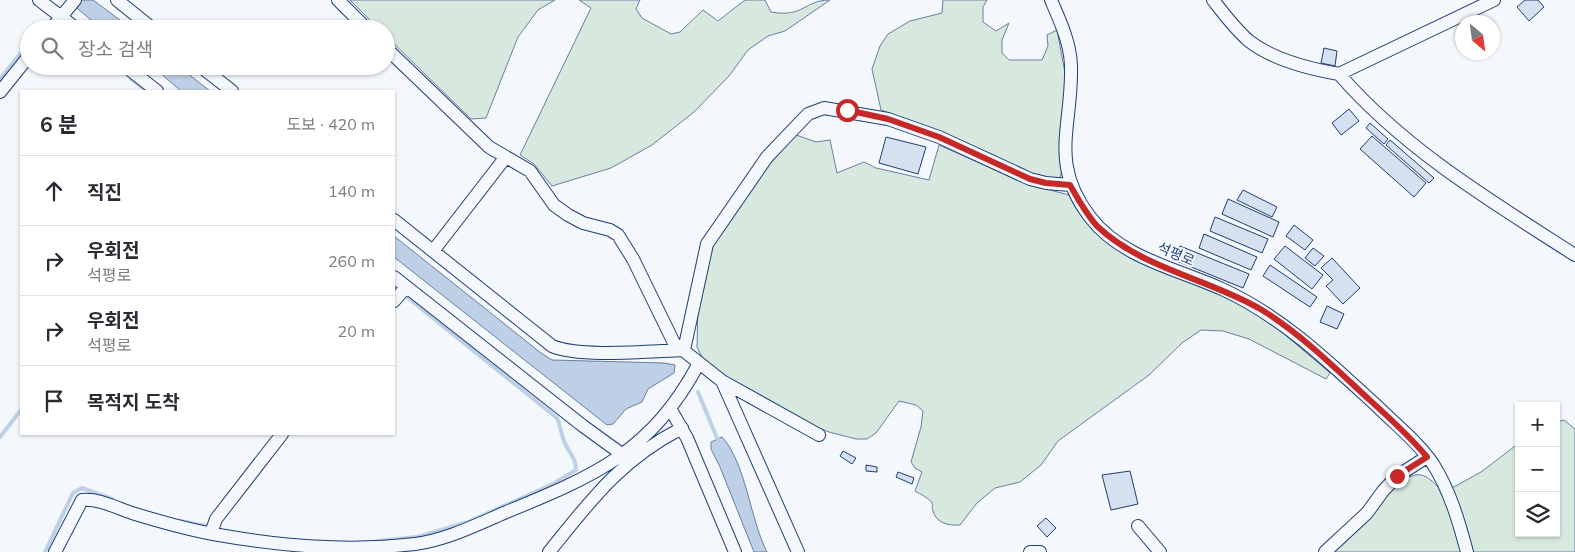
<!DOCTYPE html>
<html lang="ko">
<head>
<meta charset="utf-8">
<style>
	body { margin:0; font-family:Mulish,"Noto Sans KR",sans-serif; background:#f7f7f7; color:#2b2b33 }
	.controls { position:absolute; right:15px; bottom:15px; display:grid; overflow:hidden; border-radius:0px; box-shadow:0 1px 4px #0004 }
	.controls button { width:45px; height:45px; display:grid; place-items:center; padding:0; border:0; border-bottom:1px solid #e1e1e2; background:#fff; color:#2b2b33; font:25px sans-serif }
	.compass { position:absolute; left:1455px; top:15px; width:45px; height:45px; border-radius:50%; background:#fff; box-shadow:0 1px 4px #0004; rotate:151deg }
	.stop { position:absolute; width:15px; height:15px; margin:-11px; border:4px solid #c62828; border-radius:50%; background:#fff }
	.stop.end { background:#c62828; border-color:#fff; box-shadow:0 1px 5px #0008 }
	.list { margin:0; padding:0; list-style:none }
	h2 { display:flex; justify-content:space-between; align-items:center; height:65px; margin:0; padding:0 20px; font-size:21px }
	h2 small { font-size:16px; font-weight:400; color:#7c7c81 }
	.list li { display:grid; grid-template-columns:32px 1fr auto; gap:15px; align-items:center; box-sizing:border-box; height:70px; padding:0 20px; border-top:1px solid #e1e1e2 }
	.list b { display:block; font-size:19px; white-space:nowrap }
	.list p { margin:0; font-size:16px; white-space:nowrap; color:#7c7c81 }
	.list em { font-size:16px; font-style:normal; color:#7c7c81 }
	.icon { flex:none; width:28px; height:28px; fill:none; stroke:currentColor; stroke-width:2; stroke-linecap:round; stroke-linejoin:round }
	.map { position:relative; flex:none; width:1575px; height:552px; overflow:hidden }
	.search { position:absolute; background:#fff; box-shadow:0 1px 4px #0004; left:20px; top:20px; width:375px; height:55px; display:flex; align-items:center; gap:12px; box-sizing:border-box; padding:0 18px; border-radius:28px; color:#7c7c81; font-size:19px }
	.panel { position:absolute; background:#fff; box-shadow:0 1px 4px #0004; left:20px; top:90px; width:375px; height:345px; border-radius:0px }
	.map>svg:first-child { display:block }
</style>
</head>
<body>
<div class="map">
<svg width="1575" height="552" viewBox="0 0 1575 552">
	<rect width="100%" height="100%" fill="#f4f7fb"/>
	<!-- green -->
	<path fill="#d7e8df" stroke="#687fa3" d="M350,0H555L538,10L518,37L486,118L471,119L386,36V29H379Z
		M579,0H640L636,9L642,18L671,34L680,32L703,10L718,21L745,0H765L771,12C804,18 804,0 830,0L785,31L768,36L748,50L729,76L694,112L652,145L611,168L552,186L534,164L520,155L591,8Z
		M943,0H987L983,7V22L996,31L1009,23L1002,40V53L1009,60H1042L1048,46L1047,35L1057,30L1066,78L1063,167L1060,177L1052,184L991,154L881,110L872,69L880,46L888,34L910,21L942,13Z
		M796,135L816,142L830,140L837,173L864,162L876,168L929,180L939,145L1027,184L1069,195L1082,217L1097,234L1156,269L1230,299L1269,321L1330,373L1326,379L1249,339L1223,331L1201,330L1182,343L1149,375L1058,441L1041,465L1020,482L995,488L977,503L960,525C949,526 936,523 933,511C931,505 934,509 932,503C929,498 920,494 915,491L922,472L915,468L911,462L921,427L923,411L916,405L899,401L876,433L867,439H856L829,432L799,420L723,378L703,359L697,347L698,302L714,242L752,184Z
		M1564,420L1575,429V552H1333C1359,536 1389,481 1415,475C1425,473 1432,481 1438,487H1454L1481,472L1519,443V533H1556V422Z"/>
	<!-- water -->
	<path fill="#bed0e5" stroke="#687fa3" d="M67,0H93L132,29H102Z
		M152,66H178L210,91H181Z
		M394,236L541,353L552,360L664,363L675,365L674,373L648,389L642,402L626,409L613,424L607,425L394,257Z
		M722,437C746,463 750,519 767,552H754L720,467L711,449V442Z"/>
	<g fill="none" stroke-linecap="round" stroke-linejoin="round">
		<!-- stream -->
		<path stroke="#bed0e5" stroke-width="4" d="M40,29L46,22
			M116,66L124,73
			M0,79L29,43
			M131,79L147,91
			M698,392L719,443
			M0,437L21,410
			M181,521L206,526
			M378,541L417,537L468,522L553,484L576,470C576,457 568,452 564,441C561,434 561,427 557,418L407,297
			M45,552L73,493L82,488L112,499"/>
	</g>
	<!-- building -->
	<path fill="#d5e0f0" stroke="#1d3f73" d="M1525,0H1538L1544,7L1529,21L1517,7Z
		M1324,48L1337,51L1335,66L1321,63Z
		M1349,109L1359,121L1341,135L1332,123Z
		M1370,123L1388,139L1384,144L1366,128Z
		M1372,136L1426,183L1414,197L1360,149Z
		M886,137L926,147L918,174L879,163Z
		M1390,140L1434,178L1429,183L1386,145Z
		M1243,190L1277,207L1272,217L1237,200Z
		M1228,199L1279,222L1273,237L1222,214Z
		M1215,217L1268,239L1262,253L1210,231Z
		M1294,225L1313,240L1305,250L1286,236Z
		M1204,234L1257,257L1251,270L1199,248Z
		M1180,246L1249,274L1243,288L1174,260Z
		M1285,246L1323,275L1312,289L1274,259Z
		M1313,248L1324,256L1315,266L1305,258Z
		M1332,258L1360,288L1343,304L1326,286L1333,280L1321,268Z
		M1270,265L1317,297L1310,307L1263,276Z
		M1327,306L1344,314L1337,329L1320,322Z
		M843,451L856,458L852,464L840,456Z
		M866,465L877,467V472L866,471Z
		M1130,471L1138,504L1111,510L1102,475Z
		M898,472L914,478L912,484L896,477Z
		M1046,518L1056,528L1047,537L1037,526Z"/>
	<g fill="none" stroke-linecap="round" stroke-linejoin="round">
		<defs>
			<path id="minor" d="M39,0L77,29
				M117,0L153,29
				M338,0L367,29
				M1051,0C1060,21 1070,42 1071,65C1073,126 1048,162 1090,217C1121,258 1178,269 1222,289C1283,317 1329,362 1378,407C1396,425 1419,443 1433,464C1450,491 1459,522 1467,552
				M1213,0C1224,14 1235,29 1249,41C1272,59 1310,69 1339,74
				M51,29L75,0
				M386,48L489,147L530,171L554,205L568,215L583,223L610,230L618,235L633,259L674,343L722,381L798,552
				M125,66L157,91
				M200,66L232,91
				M1339,74C1404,149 1492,202 1575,255
				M1339,74L1494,0
				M0,92L29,56
				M394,220L552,346C579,358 652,351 684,350
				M433,251L505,158
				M394,277L583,426L623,455
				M394,301L406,287
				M684,350L707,244L767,157L808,114L824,108L888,119L939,137L1030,179L1046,183L1070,185
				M722,381L819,435
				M671,410L687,438L735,552
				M1138,526L1160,552
				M211,533L216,519L282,434
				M55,552L82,500C98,498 117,508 132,513C158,521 186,529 213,534C281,546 346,552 415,544C446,540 476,525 504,513C594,476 651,453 699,363
				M549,552C591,500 620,460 682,428
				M1030,552H1040
				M1325,552L1367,513L1383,491L1397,476L1427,457"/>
		</defs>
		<!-- minor casing -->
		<use href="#minor" stroke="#1d3f73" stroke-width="14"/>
		<!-- minor -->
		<use href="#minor" stroke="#f4f7fb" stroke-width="12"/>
	</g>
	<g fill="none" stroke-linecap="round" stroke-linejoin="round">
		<!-- route -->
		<path stroke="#c62828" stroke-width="6" d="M847,110L888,119L939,137L1030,179L1046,183L1070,185C1078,199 1086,214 1097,226C1142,269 1210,279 1262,310C1299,333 1330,363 1362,393C1384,413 1407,433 1427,457L1397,476"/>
	</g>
	<g text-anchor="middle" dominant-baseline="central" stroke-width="4" stroke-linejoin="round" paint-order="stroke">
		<!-- street labels -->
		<g font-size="14" fill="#1d3f73" stroke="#f4f7fb">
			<text transform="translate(1176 254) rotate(23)">석평로</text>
		</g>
	</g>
</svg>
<div class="controls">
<button>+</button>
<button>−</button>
<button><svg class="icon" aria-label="layers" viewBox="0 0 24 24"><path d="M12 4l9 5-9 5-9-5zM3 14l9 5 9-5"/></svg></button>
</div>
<svg class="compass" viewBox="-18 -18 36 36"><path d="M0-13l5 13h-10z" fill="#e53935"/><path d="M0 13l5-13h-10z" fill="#7c7c81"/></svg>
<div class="stop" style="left:847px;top:110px"></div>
<div class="stop end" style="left:1397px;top:476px"></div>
<div class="search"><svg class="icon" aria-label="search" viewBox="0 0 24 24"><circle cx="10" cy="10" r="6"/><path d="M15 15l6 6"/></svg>장소 검색</div>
<section class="panel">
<h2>6 분<small>도보 · 420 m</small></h2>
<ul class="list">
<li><svg class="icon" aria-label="ahead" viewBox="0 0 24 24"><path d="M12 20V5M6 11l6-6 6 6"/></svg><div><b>직진</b></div><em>140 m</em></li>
<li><svg class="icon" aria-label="right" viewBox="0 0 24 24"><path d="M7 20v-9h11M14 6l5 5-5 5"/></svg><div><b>우회전</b><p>석평로</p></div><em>260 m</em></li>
<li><svg class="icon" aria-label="right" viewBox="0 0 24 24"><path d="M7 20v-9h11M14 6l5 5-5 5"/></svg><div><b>우회전</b><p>석평로</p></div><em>20 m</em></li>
<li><svg class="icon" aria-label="arrive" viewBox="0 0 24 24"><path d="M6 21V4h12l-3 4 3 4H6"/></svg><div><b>목적지 도착</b></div></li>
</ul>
</section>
</div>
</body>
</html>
